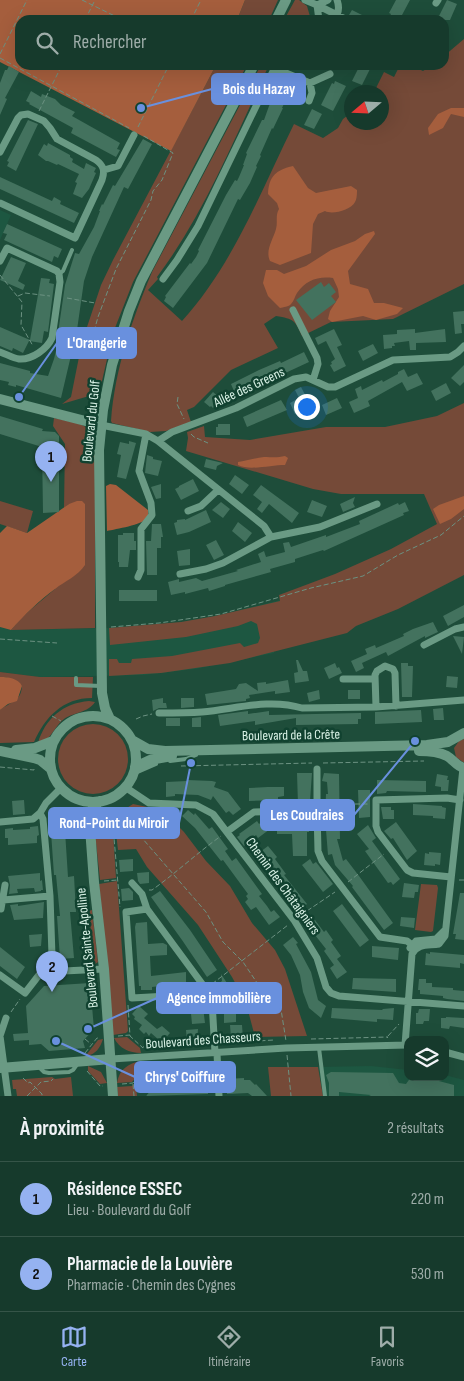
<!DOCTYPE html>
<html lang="fr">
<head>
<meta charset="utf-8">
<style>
	body { margin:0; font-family:"Sofia Sans Condensed",sans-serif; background:#234538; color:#f1f3f6 }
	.controls { position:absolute; right:15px; bottom:15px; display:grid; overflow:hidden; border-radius:10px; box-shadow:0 5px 20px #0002 }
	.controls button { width:45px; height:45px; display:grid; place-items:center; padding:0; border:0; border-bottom:1px solid #355448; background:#163a2c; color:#f1f3f6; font:25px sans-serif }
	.compass { position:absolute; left:344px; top:85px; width:45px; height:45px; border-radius:50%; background:#163a2c; box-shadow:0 5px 20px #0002; rotate:251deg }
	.you { position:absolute; left:306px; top:406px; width:18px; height:18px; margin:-12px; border:4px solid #fff; border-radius:50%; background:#1a73e8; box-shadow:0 0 0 8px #1a73e833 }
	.badge { display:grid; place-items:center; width:32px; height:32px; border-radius:50%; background:#95b2f1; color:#111; font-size:16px; font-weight:700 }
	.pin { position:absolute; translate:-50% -41px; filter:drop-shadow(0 1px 2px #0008) }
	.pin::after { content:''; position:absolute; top:26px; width:18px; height:15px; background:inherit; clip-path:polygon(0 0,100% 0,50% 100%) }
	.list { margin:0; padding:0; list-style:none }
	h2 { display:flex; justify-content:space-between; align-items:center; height:65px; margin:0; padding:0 20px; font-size:21px }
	h2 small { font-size:16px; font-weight:400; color:#9eada9 }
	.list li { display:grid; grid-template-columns:32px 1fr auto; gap:15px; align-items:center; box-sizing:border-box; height:75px; padding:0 20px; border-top:1px solid #355448 }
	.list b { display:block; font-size:19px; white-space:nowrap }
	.list p { margin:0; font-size:16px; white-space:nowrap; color:#9eada9 }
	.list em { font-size:16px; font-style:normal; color:#9eada9 }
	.icon { flex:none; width:28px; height:28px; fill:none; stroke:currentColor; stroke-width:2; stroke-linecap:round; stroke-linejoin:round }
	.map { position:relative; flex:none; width:464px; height:1096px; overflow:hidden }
	.search { position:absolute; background:#163a2c; box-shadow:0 5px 20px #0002; left:15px; right:15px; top:15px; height:55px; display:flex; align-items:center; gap:12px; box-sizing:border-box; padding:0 18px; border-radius:15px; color:#9eada9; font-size:19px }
	.sheet { height:215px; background:#163a2c }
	nav { display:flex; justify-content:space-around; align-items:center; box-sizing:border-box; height:70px; border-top:1px solid #355448; background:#163a2c; font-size:14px; color:#9eada9 }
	nav a { display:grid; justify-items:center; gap:2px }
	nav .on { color:#95b2f1 }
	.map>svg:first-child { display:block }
</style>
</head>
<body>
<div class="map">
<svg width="464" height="1096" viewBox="0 0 464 1096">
	<rect width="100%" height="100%" fill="#1e4d3a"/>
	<!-- built -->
	<path fill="#1d5741" d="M0,210L11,215L0,240Z
		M280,600L274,653L195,669L143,675L40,677L0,672V627L11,630L109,628L181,622L215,616Z
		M371,1066L408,1070V1077H445V1075L464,1080V1096H323L318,1067Z"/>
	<!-- green -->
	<path fill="#754a38" d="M245,0H278L269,20H237Z
		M295,0H299L307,6L311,20H284Z
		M464,39V284L393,319L331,322L302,336C295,320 294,319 276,316L264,324L278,348L231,370L194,407L187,410L191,422L166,431L150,432L112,423L111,421C115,368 132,320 152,272L261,65H269C235,137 205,213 157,277L158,279L148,290L182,321C233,265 261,191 294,124L323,138L338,128L343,119L351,113L352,122H382V92H374L384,72L394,77L400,65H410L423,71L432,65H444V56Z
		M216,65H247L133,282L113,333L99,394L97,397L89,396L62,404L71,397L82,342L101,285L113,260Z
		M464,403V575L398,609L356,626L347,633L230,663L161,673L109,676V659H117L119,663H131L132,659L172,656L240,643L244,647L258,643L260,638L257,624L251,621L238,626L186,637L110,645L109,628L181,622L215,616L280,601L279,595L335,574L391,549L437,524L424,494H341L313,489L186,451L188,438L187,432L204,426L205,437L250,440L326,427H385L437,416Z
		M54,418C69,422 89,422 95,438V628L11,630L22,617L55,589L69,504L64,508L65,444L53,426Z
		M0,501L33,511L27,533L0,524Z
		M0,672L40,677H93L92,698C63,698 45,717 34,742L0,743V710C10,702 21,702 22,686L6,677H0Z
		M89,701L95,702C88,713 74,712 64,719C57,724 54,732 48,738C46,740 41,742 38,743C45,719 63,703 89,701Z
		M58 759a35 35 0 1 1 70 0a35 35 0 1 1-70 0Z
		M464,739V762H463L456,757L454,748L459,741Z
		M133,804L162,810L184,832L206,861L230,886L252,923L275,950L285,969L307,1036L255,1037L246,1003L232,977L198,925L147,867L136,849L118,850L114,816Z
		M112,817L116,878L100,880L95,833L99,819Z
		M117,881L128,1031L126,1033L113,1035L99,884Z
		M421,884L437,885L438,888L433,931L431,932L415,930Z
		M92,910L98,962L94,965L89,911Z
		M127,1037L140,1048L141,1053C129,1053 119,1048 114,1038Z
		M103,1039C100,1048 96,1054 87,1056V1054L98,1040Z
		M141,1061L142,1071L132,1082L117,1083C119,1070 128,1063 141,1061Z
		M88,1066L101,1072L107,1083L100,1084L88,1071Z
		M268,1067H318L323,1096H271Z
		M52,1077L55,1079L71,1077L73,1096H17L16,1089H13L12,1080Z
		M134,1084H136L137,1096H118L117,1087L132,1086Z"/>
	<!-- forest -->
	<path fill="#a55e3d" d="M0,0H245L237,20H20V65H216L171,151L0,62Z
		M451,108H464V117L451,114L443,128L429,135L428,128L438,114Z
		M293,166L308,188L316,193L351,186L357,190C357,193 357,199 355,202C351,210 332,215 325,211L318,214L313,224L311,253L280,265L270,261C265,250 273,240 276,229C278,222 275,216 279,209L277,203L268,194C269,176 276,170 293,166Z
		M374,231L375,234L348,271L350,284L368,289L374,303H384L403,308L397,314L376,320L363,316L332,322L328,319L330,311L339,297L338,289L333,278C318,276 306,280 297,293C295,296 294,301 291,304C289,307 283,307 280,308L268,296L263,283L266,270H277L284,274L306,266L331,250L355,241L365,234Z
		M285,456L288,458L285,465C271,465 249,471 238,465V462C246,461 255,458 264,457C272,457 277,458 285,456Z
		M110,484L116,485L148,510C148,513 149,515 147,518C142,525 116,529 107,531L106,486Z
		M464,496V509L451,519L440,524L433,509L439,505Z
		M77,501H82L85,504V565C78,576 65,581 55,589C39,601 24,615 11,630L0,627V533L7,526L27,533L69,504Z
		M0,677C8,677 18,678 22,686L17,701L8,704L0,710Z"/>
	<!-- building -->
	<path fill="#43725e" d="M396,0H410L402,15L412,20H392L389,18L391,14L389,13Z
		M447,0L457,4L450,20H437Z
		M352,10L372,20H352L349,15Z
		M360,65H372L362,85L352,81Z
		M9,66L19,72L5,98L7,99L0,115V83L5,70H7Z
		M283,79L293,84L282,108H283L273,129L272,128L260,155L261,156L256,166L257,167L250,183L240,200L238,199L207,263L173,308L164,301L166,297L165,296L190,263L191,264L196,257L199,251L198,250L226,195L235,180L237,181L239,177L244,165H243L247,154L246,153L262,120H264L269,106Z
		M335,81L346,86L333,111L321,105L332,83L334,84Z
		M31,91L41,97L42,94L55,99L61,105L75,112L72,116L120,143L117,149L120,150L116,157L71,133L73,128L29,104L30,103L26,101Z
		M312,109L322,114L314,129L304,125Z
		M28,120L38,124L16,171L7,166L9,162L7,161Z
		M143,139L152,144L128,189L124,187L92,257L84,281L77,330L61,398L16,385V387L8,385L9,382L0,380V363L30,371V373L48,376L54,359L60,334L58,333L65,285L75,253L79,254L94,227L100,211H99L102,204L103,205L113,185L115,186Z
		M48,143L70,155V157L73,159L72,162L84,169L86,163L96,168L94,172L96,173L89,189L82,198L73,194L77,183L75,182L79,174L58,164L57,165L48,161H46L38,155L44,144L47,146Z
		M0,177L52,201L54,197L61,201L60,204L79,213L74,223L0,189Z
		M7,224L62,249L58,258L54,256L52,262L4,240L7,234L3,233Z
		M11,257L26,263L18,281L25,285L23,290L0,280Z
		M41,278L50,279L49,283L54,284L48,332L44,331L42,343L29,341L23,353L13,348L12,351L0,346V327L30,340Z
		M321,282L324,287L329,283L336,292L331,296L336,302L312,320L296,300Z
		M464,311V324H461L462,333L455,334L453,312Z
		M334,329L342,345L337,347L346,366L334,372L330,365L332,364L331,362L335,359L326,341L318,345L315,338Z
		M415,329V333L445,329L446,342L416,343V350H410L409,341L394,343L395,346H392V348L384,349L383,335L397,334V330Z
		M373,344L378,353L363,361L358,351Z
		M304,352L309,362L236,396L231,384L259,370L280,361L281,363Z
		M464,365V382L460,386L451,378Z
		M404,369L408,377L417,373L423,384L407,391L402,382L368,401L370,406L354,413L349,402L358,398L355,389L361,386L362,390L382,380L383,382L398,374V372Z
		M446,383L451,393L436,401L431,391Z
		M301,387L311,406L295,414L290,403L299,398L295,390Z
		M213,392L221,399L213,408L211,406L210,407L204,402Z
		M337,398L342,408L326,415L322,405Z
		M281,400L287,410L247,427L243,417Z
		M0,416L43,429L42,431L55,432L59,436V512L43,513L42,447L0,434Z
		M218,424H230V435H216V427H218Z
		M129,441L136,443L126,479L117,477L121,455L117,454L120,442L129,444Z
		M147,455L153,457V459L162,461L158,476L145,473Z
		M206,459L223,463L217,466L216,470L204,467Z
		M235,475L249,485L242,494L229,484Z
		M193,479L199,491L181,500L175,489L179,487V486Z
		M161,484V498L156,499L151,487Z
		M261,485L299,513L292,523L269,504L262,513L257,509L262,502L253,495Z
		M355,497L353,503L355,507L343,512L340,504Z
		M312,500L327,506L322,517L307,512Z
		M221,502L230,509L223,518L212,510Z
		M405,502L409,511L403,513L404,515L324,551L323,550L295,559V562L270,569L271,572L225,585V586L209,591L208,588L185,594V592L171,595L168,582L179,579V582L196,578L202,581L238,571L236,570L261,562L258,554L264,551L266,557L285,552L283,543L289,542L291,547L326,535V537L360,524L359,521L398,503L399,505Z
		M206,510L211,522L189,532L177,535L174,523L177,522V520L185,519V520Z
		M238,522L252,533L245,542L232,531Z
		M152,524H161L163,537H161V548H157V575H147L146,541H151Z
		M123,533H134V541H136V550H130L128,567H119V562H118V535H123Z
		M216,540L224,555L214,560L206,545Z
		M190,549V565L179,566L177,551Z
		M119,590H157V601H119Z
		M464,605V617L448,626L443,616Z
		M433,622L438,632L425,638V636L388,656L386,652L362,663L364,668L356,672L351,661L367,654L365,649L375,645L376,648L404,636L403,634L413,629Z
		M453,636L464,637L462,654Z
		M296,660H298L303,671H307L309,681L295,683L294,673L298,672Z
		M335,663L337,668L339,667L342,673L329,679L324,668Z
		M401,663H408V666H413L412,697H402Z
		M447,676L458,677L457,688L446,687Z
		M288,680L290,692L275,694V691L249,695L250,698L246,699V701L207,705L205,694L236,689L239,684L246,683L258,691L257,683L266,682V684Z
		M319,690L320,699L309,702L307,693Z
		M348,690H360V699H348Z
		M163,698V703H166L167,708H159L153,711L152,700Z
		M181,698H194V707L181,708Z
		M443,708L444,720H434L433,709Z
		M421,710L422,722L375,724V712Z
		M248,711V714L269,711V715L361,713V719H358V724L296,725V718L255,725V721L220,726L218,715Z
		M201,717V727H192V718Z
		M166,718H180V726H166Z
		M297,773H312L310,801H308V805H298Z
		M324,773L339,774L340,839H337L343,861L346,859L359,876L393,923L384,930L352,887L353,886L335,865L332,854L328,855L326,830H329L330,823L329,815H325L326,794H328L327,782L322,781Z
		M437,774L448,776L447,780H449L448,791H441V787L435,786Z
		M187,780L212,781L216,782L214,787L228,792L241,809L233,815L229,811L226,813L213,796L211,800L198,795L175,794V796L166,797V782L187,781Z
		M377,780L426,781V792L387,791L386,793L377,794Z
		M268,787H284V796L278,797V800L249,801V788Z
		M358,790H370V817L359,818Z
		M24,800L25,814L13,815L12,801Z
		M413,804L442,806V807L446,808L445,819L433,818V816L413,815Z
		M381,807H391V810H394V819H383Z
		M188,810L194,815L195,813L209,829L212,827L228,849L225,851L232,861L236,858L262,894L259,896L267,906L271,912L274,910L280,917L269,925L256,907L251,910L245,902L248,899L246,896L248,894L223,860L221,861L195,828L182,816Z
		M264,820L270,829L258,838L256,835L244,846L237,837L240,835L239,834L257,821L259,824Z
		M305,820V822H309V832H307V856H293L292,834H277V825L283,824V821Z
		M396,822L417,851L407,860L393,838L391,839L384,831Z
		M368,825L376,838L372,841L400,879L393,885L391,882L388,883L365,851L369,849L357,834Z
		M38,826L39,835L37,836V843L8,845V838H5V829L13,828V830L30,829V827Z
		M65,831L68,877L74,876L76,912H70L74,958L60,959L57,916H60L56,875H54L51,832Z
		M268,846L277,857L275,859L286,874L284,875L307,904L297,912L269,875L271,874L260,859L264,857L260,852Z
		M429,852L441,853L440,865L435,864V866L424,865L425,853L429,854Z
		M133,859V871L120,872L119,860Z
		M310,859L313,864L316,862L333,884L323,892L302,865Z
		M149,872V883L140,884L138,881L137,873Z
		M40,873V881L42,880L43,890H41V891L35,892L34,888L17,889L18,893L9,894L10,885L8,876Z
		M404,883L419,885L418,892H415L414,898L402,897Z
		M129,888L133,892V900L122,901L121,889Z
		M160,891L190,930L217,970L207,977L182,940L151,897Z
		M460,893H464V940L455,939L456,934H453Z
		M44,902L43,918L14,920L10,905L18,904V906Z
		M342,904L369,940L360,947L333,911Z
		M401,917L415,918L414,928L400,926Z
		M315,920L324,932L326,930L333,940L331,942L341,956L337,959L347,972L337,979L330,968L334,965L324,951L326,949L315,935L313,936L307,926Z
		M147,922L148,944L163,943L167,945V955L150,956L151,976L186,972V983L152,987V990H141V986H139L135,927L136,923Z
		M42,934L41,946L30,947L29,935Z
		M293,937L298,943L296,944L311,972L318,1000L326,1006L321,1018L309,1008L303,992L300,975L291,955L283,945Z
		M372,946L399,948L398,960L372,957Z
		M0,947L25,967L17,979L0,966Z
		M430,952L464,955V964L460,963V968L425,965L426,953L430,954Z
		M221,974L231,989L223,994V989L218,992L215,986L222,981Z
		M353,978L396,979V992L352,989Z
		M419,979H426V983H432V987L453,988V990L464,991V1001L447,999L443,998V996L420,994V990H418Z
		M90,983L94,1029L83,1041L85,1048L49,1051L41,1044L29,1045V1040L14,1041L13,1034L28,1033L26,1006L44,986Z
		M224,998H236V1022L224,1023Z
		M202,999L205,1023L192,1024L190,1003L195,1000Z
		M173,1001L178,1005L179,1012L167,1013L166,1002Z
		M139,1006L148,1014L144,1018L157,1029L162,1026L170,1033L163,1041L160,1038L159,1040L151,1033L149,1036L146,1032L144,1034L139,1029L142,1025L134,1019L135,1017L132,1014Z
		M332,1008L382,1010L383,1009L394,1008L393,1020L377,1019V1022L331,1018Z
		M419,1009H430L429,1021H424L423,1024H416V1013H418Z
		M446,1017L464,1018V1028L450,1026L449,1029L441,1028V1018H446Z
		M230,1025H242L243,1039H231Z
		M198,1029L197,1041L187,1042L186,1030Z
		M331,1072L393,1073L399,1083L406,1084L411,1077L435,1080L454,1085V1096H369L371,1095L339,1092V1096H329V1083L326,1075Z
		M244,1078V1080H250L255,1085L256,1084L267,1096H252L248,1093L227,1094L226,1079Z
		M208,1079V1094L146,1096L159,1081Z"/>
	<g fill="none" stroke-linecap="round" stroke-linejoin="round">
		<!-- path -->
		<path stroke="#6c9282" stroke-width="1" stroke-dasharray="5 2.5" stroke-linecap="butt" d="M82,0L123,20
			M85,20L95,0
			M191,20L201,0
			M0,54L27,0
			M0,58L129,128
			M39,111L62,65
			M138,127L169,65
			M0,275L22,302L21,325L33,346
			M18,296L25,293L50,296
			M67,298L95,303
			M88,353L98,317L116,269L151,200L153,191L162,180L173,153L142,135
			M178,397L177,404L184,419
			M191,434L194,437L208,443
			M111,627L159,623L221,614L311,588L363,576L398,555L441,535L464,516
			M0,639L57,643
			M52,716L61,721
			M136,719L143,716L152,714
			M323,763L424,761
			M181,766L312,763
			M0,767L34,770V768
			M325,804H369
			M99,817L112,815L120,907
			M116,838L130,836L142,838L206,912L223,942L243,962L270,1002L280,1003L286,1041
			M459,880H464
			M104,881L118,880
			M348,882L384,854
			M149,890H152C176,873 197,853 221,836
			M301,915L335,892
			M212,984L288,925
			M128,1005L130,1036L143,1048
			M11,1012L20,999
			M118,1036L130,1035
			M388,1036L399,1024
			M85,1039L91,1044
			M311,1039L388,1037L387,1038
			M223,1043L274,1040
			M143,1047L207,1043
			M85,1053L97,1038H99
			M287,1055L291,1096
			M87,1071L100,1086H103
			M23,1078L28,1083L30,1082L42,1094V1096
			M122,1084L133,1083L144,1070V1065
			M133,1084L134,1096
			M27,1096L41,1082L51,1081L53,1079"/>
		<!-- lane -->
		<path stroke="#6a9a84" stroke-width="4" d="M59,274L63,271L72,250
			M76,678V685L101,686
			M170,761L186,759L196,755
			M133,774L156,764
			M319,1048L325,1096
			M39,1067L44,1072L49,1073L69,1072L73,1070L78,1063"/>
		<!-- street -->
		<path stroke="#6a9a84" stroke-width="7" d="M305,0L317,5L319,20
			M436,3L438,0
			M317,5L347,20
			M317,5L328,0
			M333,20C338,15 340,8 337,0
			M274,68L310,83L330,74
			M309,101L312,93L310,83
			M0,152L18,118L21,115L28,114L44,121L50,128L57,139L96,160C104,166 105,171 102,180L75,238L0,203
			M104,170L118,166L134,135
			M0,261L7,248L57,271L59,274L60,282L52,338C47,349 32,360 19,359C13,358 6,354 0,352
			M163,279L177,260L198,226L276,65
			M293,310L317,358L318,364L313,380
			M101,425L146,434L158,441L264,526L271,537L320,527L377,504
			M158,441L172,432L236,408L294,379L306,377L328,387H335L393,360L450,357L458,352L464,346
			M188,511L201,506L218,490
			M180,574L206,569L223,563L271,537
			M138,577L141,570V529L152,515L151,503L139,471L146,434
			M424,645L455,629L464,627
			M343,679H375
			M376,707L375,675L377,671L385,666L393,669L395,673L396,706
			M159,713C174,713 188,713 202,712C236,709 269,698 302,708L376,707L464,700
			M317,769V810
			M125,787L149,803L196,805L213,814L294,920L317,958L326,987L331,993L339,996L464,1006
			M40,813L43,819L50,896L52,956L44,972
			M0,822L33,819L40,813L46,803L61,788
			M228,831L254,812L317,810L318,851L322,861L380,937L407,941L416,948
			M451,877L413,873L407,870L378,832L376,826V800L447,798L460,800
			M132,883L142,894L147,909L203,985L212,1001L215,1053
			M3,900L50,896
			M1,909L5,885
			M147,909L126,912L132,998L186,995L203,985
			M410,948L416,941L436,939L444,931
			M0,975L25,993L39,975L44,972L104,969
			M6,1018L0,1036L8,1096
			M405,1045L412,954C418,943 429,946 439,944L445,936L463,768
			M445,1052L464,1057
			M217,1053L219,1096
			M111,1059L286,1048L407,1045"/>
		<!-- secondary -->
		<path stroke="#6a9a84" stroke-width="10" d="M276,20L286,0
			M0,399L101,425
			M50 759a43 43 0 1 1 86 0a43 43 0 1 1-86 0Z
			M110,719L105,708L102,693L99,450L103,410L112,365L129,311L141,281L254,65
			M132,740L148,749L165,751L427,745L448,742L464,733
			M16,750L35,748L53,741
			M0,751L34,758L40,760L51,769
			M419,751C428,751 439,752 447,756C454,760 456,766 464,768
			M135,767L150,760L172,756
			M100,801L93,808L90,814V828L94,882L104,969L113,1096
			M0,1068L111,1059"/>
	</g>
	<g text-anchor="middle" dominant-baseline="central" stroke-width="5" stroke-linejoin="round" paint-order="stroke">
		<!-- street labels -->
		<g font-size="14" fill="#daf3e7" stroke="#114230">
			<text transform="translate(249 387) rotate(-25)">Allée des Greens</text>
			<text transform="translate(91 421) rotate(-84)">Boulevard du Golf</text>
			<text transform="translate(291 735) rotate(-1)">Boulevard de la Crête</text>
			<text transform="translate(283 886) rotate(54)">Chemin des Châtaigniers</text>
			<text transform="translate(87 948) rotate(-96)">Boulevard Sainte-Apolline</text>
			<text transform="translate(203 1040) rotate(-4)">Boulevard des Chasseurs</text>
		</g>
	</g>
	<!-- callouts -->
	<path fill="none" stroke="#6990de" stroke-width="2" d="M141 108L212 89M19 397L57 343M415 741L354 815M191 763L179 823M88 1029L157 998M56 1041L135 1077"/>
	<g fill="#6990de" stroke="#114230" stroke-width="2">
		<circle cx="141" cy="108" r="5"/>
		<circle cx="19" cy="397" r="5"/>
		<circle cx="415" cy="741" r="5"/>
		<circle cx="191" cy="763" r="5"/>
		<circle cx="88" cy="1029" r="5"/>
		<circle cx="56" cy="1041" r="5"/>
	</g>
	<g fill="#6990de" stroke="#6990de" stroke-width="2">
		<rect x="212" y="74" width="93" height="30" rx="5"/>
		<rect x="57" y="328" width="79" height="30" rx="5"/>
		<rect x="261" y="800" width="93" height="30" rx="5"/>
		<rect x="49" y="808" width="130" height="30" rx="5"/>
		<rect x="157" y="983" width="124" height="30" rx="5"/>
		<rect x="135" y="1062" width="100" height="30" rx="5"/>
	</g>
	<g font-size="15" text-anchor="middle" font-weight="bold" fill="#fff">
		<text x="259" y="94">Bois du Hazay</text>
		<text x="97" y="348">L'Orangerie</text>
		<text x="307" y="820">Les Coudraies</text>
		<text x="114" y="828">Rond-Point du Miroir</text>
		<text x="219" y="1003">Agence immobilière</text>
		<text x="185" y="1082">Chrys' Coiffure</text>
	</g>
</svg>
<div class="controls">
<button><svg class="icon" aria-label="layers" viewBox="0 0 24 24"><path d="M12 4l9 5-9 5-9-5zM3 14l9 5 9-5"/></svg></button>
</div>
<svg class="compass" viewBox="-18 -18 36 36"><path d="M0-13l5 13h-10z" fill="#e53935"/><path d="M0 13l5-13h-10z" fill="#9eada9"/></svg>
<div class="you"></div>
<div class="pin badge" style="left:51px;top:482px">1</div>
<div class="pin badge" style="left:52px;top:992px">2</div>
<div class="search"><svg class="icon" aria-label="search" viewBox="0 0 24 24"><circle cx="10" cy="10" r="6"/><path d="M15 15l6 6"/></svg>Rechercher</div>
</div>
<section class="sheet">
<h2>À proximité<small>2 résultats</small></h2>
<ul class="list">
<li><span class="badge">1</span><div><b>Résidence ESSEC</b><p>Lieu · Boulevard du Golf</p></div><em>220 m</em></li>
<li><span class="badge">2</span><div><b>Pharmacie de la Louvière</b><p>Pharmacie · Chemin des Cygnes</p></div><em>530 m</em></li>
</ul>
</section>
<nav>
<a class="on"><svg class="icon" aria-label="map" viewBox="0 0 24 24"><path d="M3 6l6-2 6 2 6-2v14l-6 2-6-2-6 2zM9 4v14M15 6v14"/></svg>Carte</a>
<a><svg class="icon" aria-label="directions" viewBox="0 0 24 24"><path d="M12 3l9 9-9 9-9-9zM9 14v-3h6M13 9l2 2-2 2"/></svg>Itinéraire</a>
<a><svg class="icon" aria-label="saved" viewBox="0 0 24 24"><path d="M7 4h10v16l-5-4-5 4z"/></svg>Favoris</a>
</nav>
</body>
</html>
